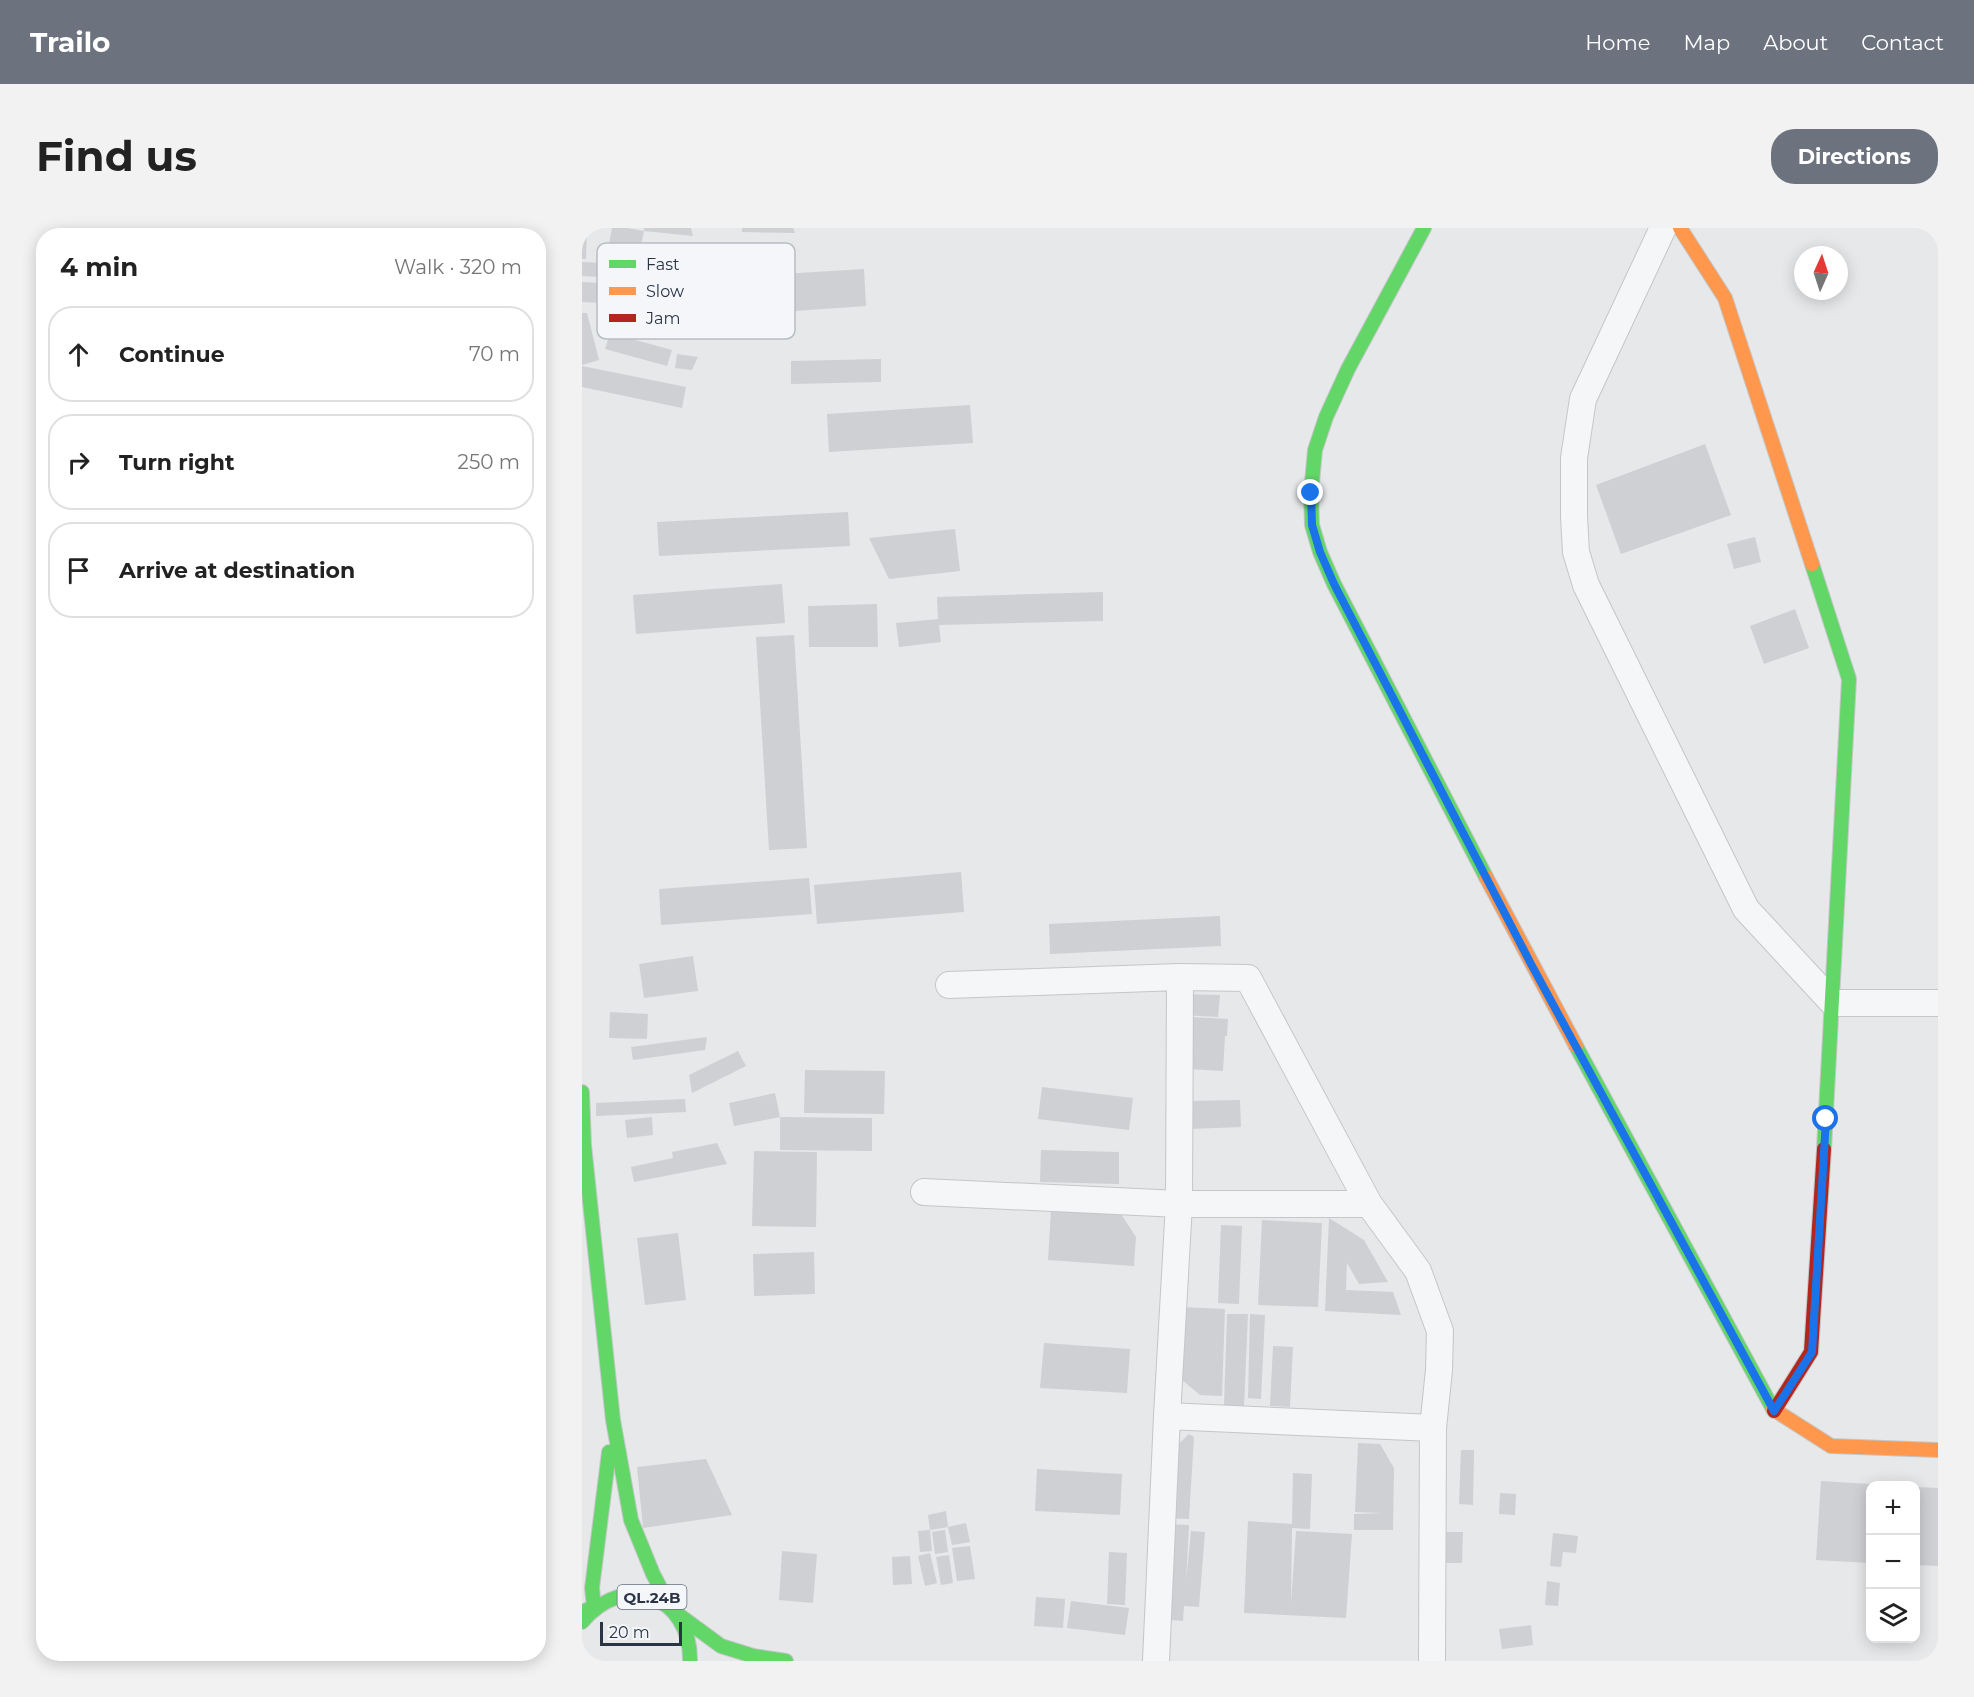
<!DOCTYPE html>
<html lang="en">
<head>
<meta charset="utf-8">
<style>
	body { margin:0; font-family:Montserrat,sans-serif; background:#f2f2f2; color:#222 }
	.controls { position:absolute; right:18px; bottom:18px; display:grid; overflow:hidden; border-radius:12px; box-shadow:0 3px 15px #0003 }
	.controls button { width:54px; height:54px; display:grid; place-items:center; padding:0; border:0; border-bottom:2px solid #e0e0e0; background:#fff; color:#222; font:30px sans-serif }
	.compass { position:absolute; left:1212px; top:18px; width:54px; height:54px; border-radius:50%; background:#fff; box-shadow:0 3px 15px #0003; rotate:3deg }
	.scale { position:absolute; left:18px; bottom:15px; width:82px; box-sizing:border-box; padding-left:6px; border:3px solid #2b3445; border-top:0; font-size:16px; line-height:21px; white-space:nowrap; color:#2b3445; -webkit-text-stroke:4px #f4f6f9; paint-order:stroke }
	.stop { position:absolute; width:18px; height:18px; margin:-14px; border:4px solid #1a73e8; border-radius:50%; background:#fff }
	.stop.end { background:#1a73e8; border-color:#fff; box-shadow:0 2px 6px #0008 }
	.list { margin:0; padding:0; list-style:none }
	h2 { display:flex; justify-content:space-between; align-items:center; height:78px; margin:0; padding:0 24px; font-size:26px }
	h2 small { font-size:20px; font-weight:400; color:#767676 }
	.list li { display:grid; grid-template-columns:39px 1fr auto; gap:18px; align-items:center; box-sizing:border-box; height:96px; margin:0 12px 12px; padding:0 12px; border:2px solid #e0e0e0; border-radius:24px }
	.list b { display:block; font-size:22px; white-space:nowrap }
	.list em { font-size:20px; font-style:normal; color:#767676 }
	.icon { flex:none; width:33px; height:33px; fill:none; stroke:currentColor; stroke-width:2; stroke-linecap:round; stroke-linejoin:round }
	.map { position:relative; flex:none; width:1356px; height:1433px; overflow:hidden; border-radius:24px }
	header { display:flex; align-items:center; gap:36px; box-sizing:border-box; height:84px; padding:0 30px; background:#6c737f; color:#fff }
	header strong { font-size:28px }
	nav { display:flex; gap:33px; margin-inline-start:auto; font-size:21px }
	.intro { display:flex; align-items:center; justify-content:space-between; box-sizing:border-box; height:144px; padding:0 36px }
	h1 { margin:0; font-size:42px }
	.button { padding:15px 27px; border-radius:24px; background:#6c737f; color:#fff; font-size:21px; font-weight:700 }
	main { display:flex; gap:36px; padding:0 36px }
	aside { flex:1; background:#fff; border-radius:24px; box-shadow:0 3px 15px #0003 }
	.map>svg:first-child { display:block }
</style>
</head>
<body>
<header>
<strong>Trailo</strong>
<nav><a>Home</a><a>Map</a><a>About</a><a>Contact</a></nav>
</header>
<div class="intro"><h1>Find us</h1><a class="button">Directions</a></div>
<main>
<aside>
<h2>4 min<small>Walk · 320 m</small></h2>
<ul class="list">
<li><svg class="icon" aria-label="ahead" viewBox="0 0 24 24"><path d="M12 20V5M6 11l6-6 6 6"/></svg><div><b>Continue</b></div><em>70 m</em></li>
<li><svg class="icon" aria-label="right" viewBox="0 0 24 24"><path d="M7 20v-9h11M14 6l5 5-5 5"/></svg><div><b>Turn right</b></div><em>250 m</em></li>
<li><svg class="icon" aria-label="arrive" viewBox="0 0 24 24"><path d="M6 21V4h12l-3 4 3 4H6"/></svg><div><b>Arrive at destination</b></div></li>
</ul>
</aside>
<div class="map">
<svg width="1356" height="1433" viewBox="0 0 1356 1433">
	<rect width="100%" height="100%" fill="#e6e8ea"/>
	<!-- building -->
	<path fill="#ced0d3" d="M0,0H5L4,31H0Z
		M30,0H45L62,3V0H109L111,8L62,3L56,32L25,26Z
		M160,0H211L213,5L160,4Z
		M0,34L21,35V49L0,48Z
		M282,41L284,78L155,87L152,49Z
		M0,54L22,55L21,75L0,74Z
		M0,85H5L17,132L0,137Z
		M28,105L90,122L85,138L23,121Z
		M95,126L116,129L110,142L93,140Z
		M299,131V154L209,156V133Z
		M0,138L104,159L100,180L0,159Z
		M388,177L391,215L247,224L245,186Z
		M1123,216L1149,287L1039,326L1014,257Z
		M266,284L268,318L77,328L75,294Z
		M373,301L378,343L307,351L287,310Z
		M1173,309L1179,334L1152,341L1145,316Z
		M200,356L203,395L54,406L51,367Z
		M521,364V393L357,397L359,414L317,419L314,395L356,391L355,369Z
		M295,376L296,419H227L226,378Z
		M1213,381L1227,420L1182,436L1168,398Z
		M212,407L225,620L187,622L174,409Z
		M379,644L382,684L235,696L232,657Z
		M227,650L230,686L79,697L77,661Z
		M638,688L639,718L468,726L467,696Z
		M111,728L116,763L62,770L57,736Z
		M601,766L638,767L636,789L599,787Z
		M28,784L66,786L65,811L27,810Z
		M609,789L646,791L645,808H643L641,843L606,841Z
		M125,809L123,822L51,832L49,819Z
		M156,823L164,838L110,865L107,847Z
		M223,842L303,843L302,886L222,885Z
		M460,859L551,870L547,902L456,891Z
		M193,865L198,889L152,898L147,875Z
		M103,871L104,884L14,888V875Z
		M658,872L659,899L608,901L607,873Z
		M70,889L71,907L45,910L43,892Z
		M198,889L290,890V923L198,922Z
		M135,915L145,936L52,954L49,939L91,930L90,924Z
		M459,922L537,924V956L458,954Z
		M172,923L235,924L234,999L170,998Z
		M469,981L539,986L554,1009L552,1038L466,1032Z
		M747,990L782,1012L806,1054L777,1056L765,1035L764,1062L811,1064L819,1087L743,1083Z
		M680,992L740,995L736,1079L676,1077Z
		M639,997L660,998L657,1076L636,1075Z
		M96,1005L104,1072L63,1077L55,1010Z
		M232,1024L233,1066L172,1068L171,1026Z
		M597,1079L643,1081L640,1168L618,1167L594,1147Z
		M645,1086H666L662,1179L642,1177Z
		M668,1086L683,1087L679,1171L666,1170Z
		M462,1115L548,1121L545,1165L458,1160Z
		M691,1118L711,1119L708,1179L688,1178Z
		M607,1206L612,1209L607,1291L583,1290L586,1226Z
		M776,1215L798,1216L812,1240L811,1302H772V1286L801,1285L773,1284Z
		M879,1222H892L891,1277L877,1276Z
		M124,1231L150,1287L61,1300L55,1239Z
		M455,1241L540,1246L538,1287L453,1283Z
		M711,1245L730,1246L728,1301L710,1300L709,1375L714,1303L770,1306L764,1390L662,1385L666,1293L710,1296Z
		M1239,1253L1288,1256V1335L1234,1332Z
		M1334,1259L1356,1260V1338L1334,1337Z
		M918,1265L934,1266L933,1287L917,1286Z
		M364,1283L366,1299L384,1295L388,1314L370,1317L366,1299L348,1302L346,1287Z
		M584,1296L607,1297L604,1354L609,1303L623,1304L617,1379L602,1378L601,1393L579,1391Z
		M348,1302L350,1323L338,1324L336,1303Z
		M363,1302L366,1324L353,1326L350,1304Z
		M864,1304H881L880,1335H863Z
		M971,1305L996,1308L994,1325L981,1324L979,1339L968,1338Z
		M388,1318L393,1351L375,1353L370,1320Z
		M200,1323L235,1326L231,1375L197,1372Z
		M527,1324L545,1325L543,1377L525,1376Z
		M348,1325L355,1355L343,1358L336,1328Z
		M367,1327L371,1355L359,1357L354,1329Z
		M328,1328L330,1356L311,1357L310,1329Z
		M965,1353L978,1355L976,1378L963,1377Z
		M454,1369L483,1371L481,1400L452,1398Z
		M489,1373L547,1380L543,1407L485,1400Z
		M949,1397L951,1417L920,1421L917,1401Z"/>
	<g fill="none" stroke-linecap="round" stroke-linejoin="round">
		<defs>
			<path id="street" d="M1081,0L1001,171L992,230V288L994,324L1004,357L1164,681L1251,775H1356
				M367,757L598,749L666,750L787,976L836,1043L858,1103L857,1142L851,1200L850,1433
				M342,964L597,976H787
				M585,1188L851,1200
				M574,1433L585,1188L597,976L598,749"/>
			<path id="fast" d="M842,0L766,141L744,189L733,222L729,265L730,297L738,324L752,356L904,649
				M1230,336L1267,451L1242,921
				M994,818L1191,1181
				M0,864L2,917L31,1192L49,1292L71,1346L90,1382L139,1418L171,1428L204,1433
				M0,1384L12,1379L10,1360L27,1224
				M0,1394C42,1343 109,1367 108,1433"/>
			<path id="slow" d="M1098,0L1143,70L1230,336
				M904,649L994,818
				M1191,1181L1249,1218L1356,1222"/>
			<path id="jam" d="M1192,1183L1229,1124L1242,921"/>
		</defs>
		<!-- street casing -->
		<use href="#street" stroke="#c4c6c8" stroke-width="28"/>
		<!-- fast casing -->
		<use href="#fast" stroke="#c4c6c8" stroke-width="16"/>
		<!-- slow casing -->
		<use href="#slow" stroke="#c4c6c8" stroke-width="16"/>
		<!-- jam casing -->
		<use href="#jam" stroke="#c4c6c8" stroke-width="16"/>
		<!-- street -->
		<use href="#street" stroke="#f5f6f7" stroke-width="26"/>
		<!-- fast -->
		<use href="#fast" stroke="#63d668" stroke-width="14"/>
		<!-- slow -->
		<use href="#slow" stroke="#ff974d" stroke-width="14"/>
		<!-- jam -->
		<use href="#jam" stroke="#b3261e" stroke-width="14"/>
	</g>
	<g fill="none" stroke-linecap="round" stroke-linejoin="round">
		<!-- route -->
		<path stroke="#1a73e8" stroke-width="8" d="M729,265L730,297L738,324L752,356L949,736L1192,1183L1230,1124L1244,891"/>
	</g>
	<g text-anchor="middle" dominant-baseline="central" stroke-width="4.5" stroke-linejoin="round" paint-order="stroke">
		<!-- shield labels -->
		<rect fill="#f4f6f9" stroke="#676e7b" stroke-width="1.5" x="35.5" y="1357" width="69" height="24" rx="4.5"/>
		<g font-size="15" font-weight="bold" fill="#2b3445">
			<text x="70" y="1369">QL.24B</text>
		</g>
	</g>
	<!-- legend -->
	<rect x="15" y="15" width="198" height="96" rx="9" fill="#f4f6f9" stroke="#b8bcc3" stroke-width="1.5"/>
	<rect x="27" y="32" width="27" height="8" fill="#63d668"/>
	<rect x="27" y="59" width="27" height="8" fill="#ff974d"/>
	<rect x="27" y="86" width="27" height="8" fill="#b3261e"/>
	<g font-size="16" fill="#2b3445">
		<text x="64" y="42">Fast</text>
		<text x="64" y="69">Slow</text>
		<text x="64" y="96">Jam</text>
	</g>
</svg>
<div class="controls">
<button>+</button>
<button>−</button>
<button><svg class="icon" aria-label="layers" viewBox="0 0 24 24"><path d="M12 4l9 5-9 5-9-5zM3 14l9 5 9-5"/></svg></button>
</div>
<svg class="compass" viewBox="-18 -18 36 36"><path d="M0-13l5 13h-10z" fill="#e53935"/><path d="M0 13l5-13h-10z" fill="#767676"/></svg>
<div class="scale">20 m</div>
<div class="stop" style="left:1244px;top:891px"></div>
<div class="stop end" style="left:729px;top:265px"></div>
</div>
</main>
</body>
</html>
